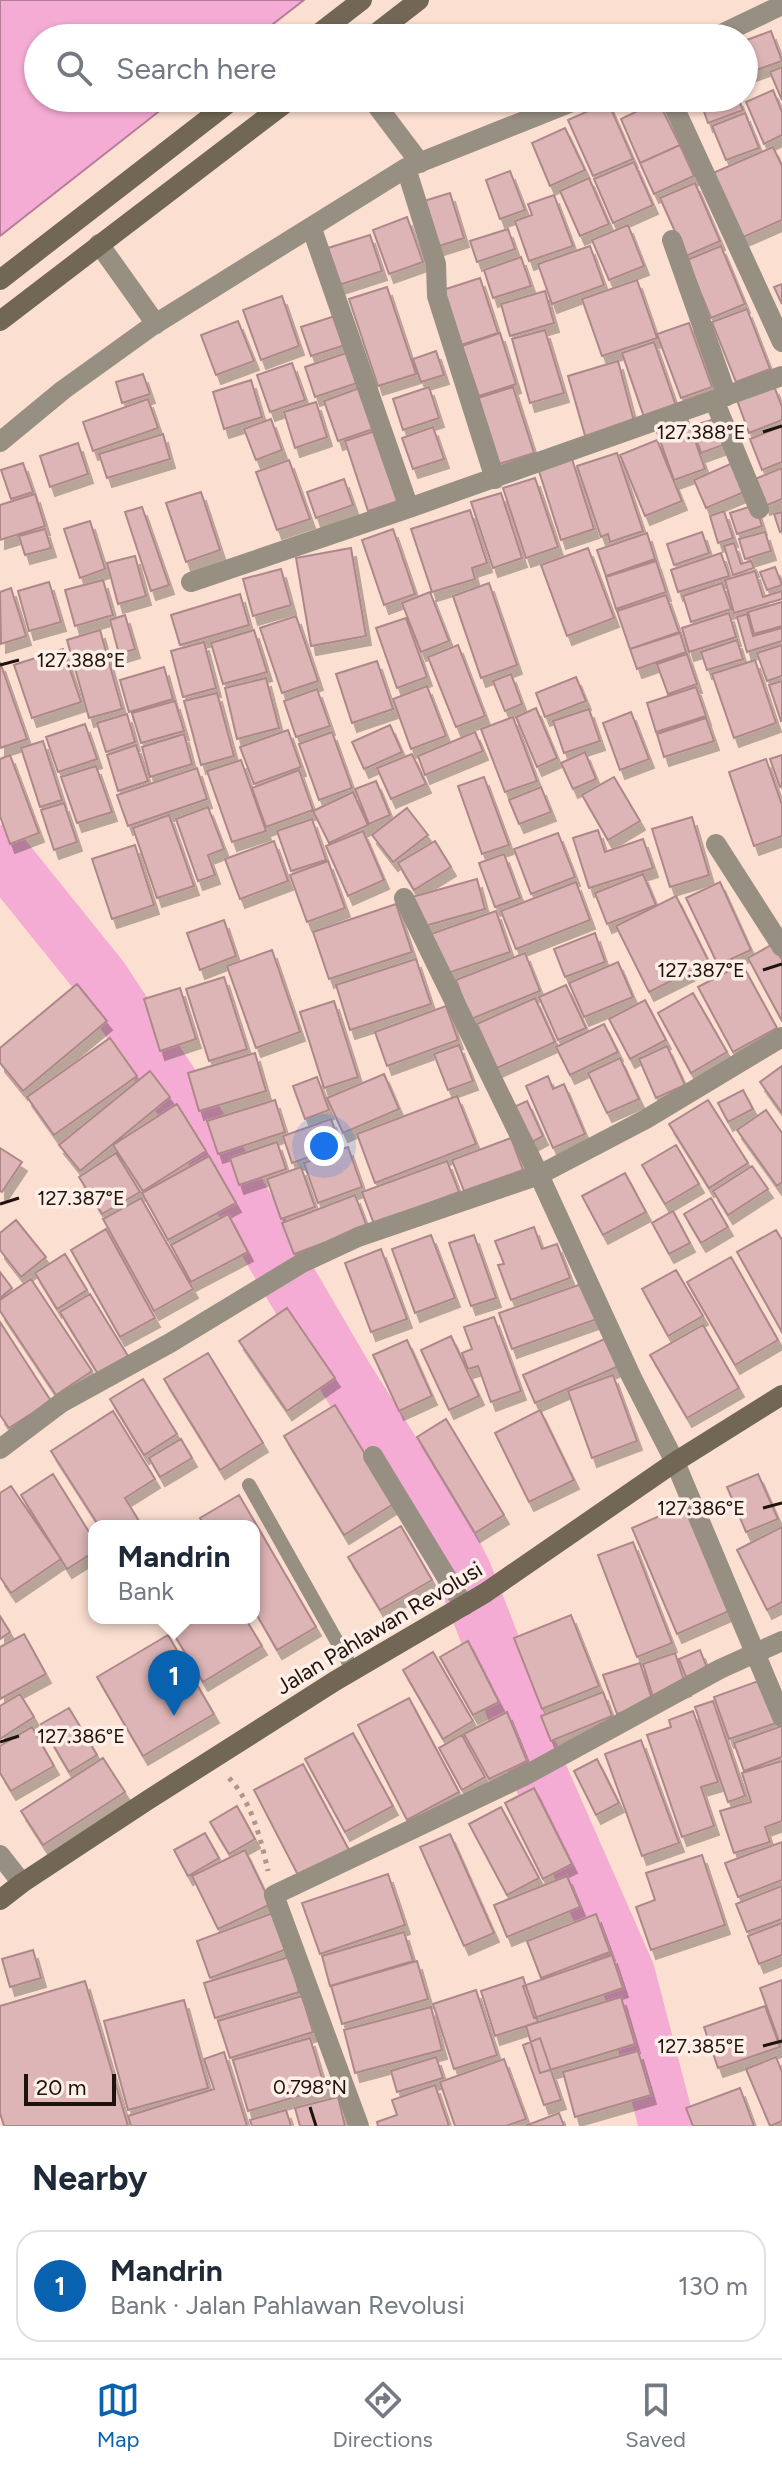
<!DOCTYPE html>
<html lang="en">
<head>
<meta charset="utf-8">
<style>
	body { margin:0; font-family:Figtree,sans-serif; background:#f6f6f7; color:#1f2937 }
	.scale { position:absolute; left:24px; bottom:20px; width:92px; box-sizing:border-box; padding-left:8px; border:4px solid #1f130d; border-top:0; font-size:22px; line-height:28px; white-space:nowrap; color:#1f130d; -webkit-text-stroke:6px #feefe8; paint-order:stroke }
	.you { position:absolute; left:324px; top:1146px; width:28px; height:28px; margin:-20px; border:6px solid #fff; border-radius:50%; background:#1a73e8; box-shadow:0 0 0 12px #1a73e833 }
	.badge { display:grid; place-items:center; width:52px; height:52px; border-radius:50%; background:#0962b0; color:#fff; font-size:26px; font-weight:700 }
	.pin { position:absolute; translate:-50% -66px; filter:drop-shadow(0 2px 4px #0008) }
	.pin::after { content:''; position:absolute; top:42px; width:28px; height:24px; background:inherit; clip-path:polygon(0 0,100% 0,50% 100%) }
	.popup { position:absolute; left:88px; top:1520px; width:172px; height:104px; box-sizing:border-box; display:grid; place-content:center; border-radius:16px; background:#fff; filter:drop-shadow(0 2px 6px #0005); font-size:26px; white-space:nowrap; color:#747a83 }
	.popup b { font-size:30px; color:#1f2937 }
	.popup::after { content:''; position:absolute; left:50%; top:100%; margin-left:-16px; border:16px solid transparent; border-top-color:#fff }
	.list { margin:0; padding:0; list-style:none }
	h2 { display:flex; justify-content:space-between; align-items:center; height:104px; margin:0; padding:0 32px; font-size:34px }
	h2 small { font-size:26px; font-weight:400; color:#747a83 }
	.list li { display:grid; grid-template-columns:52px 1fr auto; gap:24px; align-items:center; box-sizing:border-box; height:112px; margin:0 16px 16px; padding:0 16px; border:2px solid #e0e1e3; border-radius:24px }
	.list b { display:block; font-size:30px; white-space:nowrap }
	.list p { margin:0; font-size:26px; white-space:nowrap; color:#747a83 }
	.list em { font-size:26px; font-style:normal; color:#747a83 }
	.icon { flex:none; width:44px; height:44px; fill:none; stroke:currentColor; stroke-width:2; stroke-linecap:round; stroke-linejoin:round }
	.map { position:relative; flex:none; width:782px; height:2126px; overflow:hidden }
	.search { position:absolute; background:#fff; box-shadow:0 2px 6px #0004; left:24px; right:24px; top:24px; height:88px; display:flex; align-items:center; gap:20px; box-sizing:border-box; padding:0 28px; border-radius:44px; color:#747a83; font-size:30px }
	.sheet { height:232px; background:#fff }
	nav { display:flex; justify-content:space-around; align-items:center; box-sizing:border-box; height:112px; border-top:2px solid #e0e1e3; background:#fff; font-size:22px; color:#747a83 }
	nav a { display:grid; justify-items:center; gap:4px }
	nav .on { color:#0962b0 }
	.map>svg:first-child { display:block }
</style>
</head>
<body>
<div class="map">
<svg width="782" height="2126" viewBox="0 0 782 2126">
	<defs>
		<filter id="shadow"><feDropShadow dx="5" dy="9" stdDeviation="0" flood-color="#0004"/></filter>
	</defs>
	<rect width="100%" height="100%" fill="#fbdfd1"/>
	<!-- water -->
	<path fill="#f5acd4" stroke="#b57e98" stroke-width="2" d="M0,0H304L255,38H38V98H176L0,236Z"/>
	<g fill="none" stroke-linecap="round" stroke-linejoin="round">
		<!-- river -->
		<path stroke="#f5acd4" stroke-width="56" d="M0,853L100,977L197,1123L347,1380L447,1539L464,1573L491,1642L525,1741L627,1973L667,2126"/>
	</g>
	<!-- building -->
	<path fill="#ddb5b6" stroke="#ae8889" stroke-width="2" filter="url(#shadow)" d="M771,31L782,61L748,73L744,62V41Z
		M782,67V100L770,72Z
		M773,90L782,112V135L764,144L746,102Z
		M704,98H738L743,110L708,123L700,100Z
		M658,101L680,145L640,163L621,119Z
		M608,102L633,159L593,176L568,120Z
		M745,113L759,148L726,160L712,126Z
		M565,128L585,170L550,186L532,143Z
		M680,145L694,176L654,194L640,163Z
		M773,147L782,166V220L741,238L713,173Z
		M634,162L653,205L613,223L594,179Z
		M510,171L525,210L500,219L486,180Z
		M589,178L609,224L580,236L560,191Z
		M695,183L720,241L686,256L660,198Z
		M450,193L464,238L436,247L421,202Z
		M554,195L573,246L529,261L515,221L532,215L528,204Z
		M407,217L423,262L389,274L373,230Z
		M628,225L644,266L609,280L592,240Z
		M508,229L515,249L477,262L470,241Z
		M370,235L382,271L339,285L328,248Z
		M590,246L604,285L552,304L538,264Z
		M721,246L745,304L711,318L687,260Z
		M521,257L531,286L493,298L484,270Z
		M480,278L498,333L461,345L443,290Z
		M637,280L657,338L602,356L582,299Z
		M782,284V304L774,287Z
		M387,287L416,374L378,386L349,299Z
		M545,291L554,323L510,336L501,304Z
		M282,296L299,346L261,360L243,310Z
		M747,309L770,369L736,382L712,322Z
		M338,315L348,344L311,356L301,327Z
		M238,321L254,361L216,375L201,335Z
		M689,323L712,387L681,398L657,334Z
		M545,330L564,393L530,403L512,339Z
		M500,333L516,384L479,396L462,346Z
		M654,342L676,406L644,417L622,353Z
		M352,351L363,381L315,397L305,367Z
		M436,351L444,375L421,382L413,359Z
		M618,361L635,425L586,439L568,376Z
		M292,363L305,400L270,412L257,375Z
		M143,374L150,394L122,403L116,382Z
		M251,380L262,417L224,429L213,392Z
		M365,386L379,427L338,441L324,401Z
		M774,386L782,407V420L749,433L737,400Z
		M429,387L439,418L403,430L393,399Z
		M513,387L534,453L499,464L478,398Z
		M148,399L158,428L93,451L83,422Z
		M316,402L327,437L295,448L284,412Z
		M687,418L705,469L674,480L656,429Z
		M718,418L726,444L701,453L692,426Z
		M271,419L282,450L256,460L244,429Z
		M782,426V462L762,470L750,439Z
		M433,427L444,459L413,469L402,438Z
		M378,430L401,500L368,511L345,441Z
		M163,434L170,459L107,478L99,454Z
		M657,440L682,501L645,516L620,455Z
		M78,443L88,474L50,487L40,456Z
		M617,453L643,531L610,542L608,534L601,537L577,466Z
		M572,459L594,529L561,540L539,471Z
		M289,460L310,519L277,530L256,472Z
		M737,461L749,490L706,508L694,480Z
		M23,463L33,492L11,499L1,470Z
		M782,468V499L765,506L755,479Z
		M535,478L558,547L526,558L503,488Z
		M344,479L353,505L316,518L307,492Z
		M201,492L220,550L186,562L166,503Z
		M501,493L522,558L493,568L471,502Z
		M35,494L45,526L0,540V505Z
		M755,505L762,526L737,534L730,513Z
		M142,507L169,585L151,591L125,512Z
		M470,510L487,563L472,568L475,579L432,592L411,529Z
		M724,511L733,538L718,543L710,516Z
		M782,512V531L780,532L774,514Z
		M90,521L105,569L80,578L64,529Z
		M45,529L51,548L25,555L19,536Z
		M393,529L415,594L384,605L362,540Z
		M702,532L709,553L674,565L667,544Z
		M765,532L771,551L745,559L739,539Z
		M647,533L655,559L606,576L597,550Z
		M734,543L741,564L751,561L754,568L733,575L724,546Z
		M351,548L366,636L311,646L296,558Z
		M588,548L614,618L567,636L541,565Z
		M721,553L729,576L678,592L671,570Z
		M135,556L146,596L118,604L107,563Z
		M656,561L666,592L616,609L606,577Z
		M775,567L782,585L767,590L760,572Z
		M281,569L291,605L253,616L243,579Z
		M755,571L763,597L782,591V599L734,613L725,580Z
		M103,580L113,615L75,626L65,590Z
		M49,582L61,622L29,631L18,591Z
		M489,583L517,665L481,678L453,596Z
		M722,583L731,609L691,622L683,596Z
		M11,588L26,636L1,644L0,592Z
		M430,592L449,641L421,652L402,603Z
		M240,594L249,625L180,645L171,615Z
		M666,595L679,632L630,649L617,611Z
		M782,602V626L754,634L748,612Z
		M729,613L736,637L689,652L682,628Z
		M747,614L753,636L782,628V641L747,652L737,617Z
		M125,615L135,649L119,654L110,620Z
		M296,616L318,681L282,693L260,628Z
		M406,618L427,677L397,688L376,628Z
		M100,630L122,709L89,718L67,640Z
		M254,630L267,672L223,684L211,643Z
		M680,633L686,652L637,669L630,649Z
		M737,640L743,659L707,670L701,652Z
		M204,642L216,688L183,697L171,651Z
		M458,645L485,716L456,727L428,657Z
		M782,645V676L767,681L757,653Z
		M63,649L81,702L32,718L14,665Z
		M687,654L697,684L668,694L657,664Z
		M755,660L776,723L734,738L712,674Z
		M377,661L393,709L352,723L336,674Z
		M0,662L27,739L0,748Z
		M164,667L173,699L129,712L120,680Z
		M511,674L522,704L505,711L493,681Z
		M576,677L586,701L545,717L536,693Z
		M266,678L279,728L237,739L225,688Z
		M782,681V720L781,721L769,685Z
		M427,686L446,736L411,749L393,699Z
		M696,687L706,716L656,732L647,703Z
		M317,689L330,726L296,737L284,701Z
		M217,693L234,756L201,765L184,701Z
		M175,701L184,731L141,743L132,713Z
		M536,708L557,758L537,767L516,717Z
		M589,709L600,741L564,753L553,721Z
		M631,712L649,759L620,770L603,723Z
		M127,714L135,742L106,752L97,723Z
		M513,717L537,781L505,792L481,729Z
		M706,718L714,741L664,757L657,734Z
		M85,724L97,759L58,772L46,737Z
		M390,725L402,752L364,769L352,742Z
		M288,730L301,767L254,784L240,747Z
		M332,732L352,788L319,800L299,744Z
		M475,732L483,751L425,775L418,756Z
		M184,734L192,764L150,777L142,747Z
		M43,741L62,800L40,807L21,748Z
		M136,745L148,781L118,791L107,755Z
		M585,752L596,779L573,789L561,763Z
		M412,754L426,784L391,799L377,768Z
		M10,755L39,833L10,844L0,816V759Z
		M782,755V786L780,787L770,759Z
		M766,759L782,805V836L754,846L729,772Z
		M241,760L266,831L232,842L207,771Z
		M96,766L112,812L77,823L61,777Z
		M197,768L207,799L128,826L117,795Z
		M299,770L313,810L266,827L252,788Z
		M484,777L509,845L482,854L458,786Z
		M614,777L640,821L608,840L582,795Z
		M376,781L390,815L369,824L355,789Z
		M541,787L551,812L519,824L509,800Z
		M353,792L368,825L329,843L313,811Z
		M64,803L77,842L54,850L41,810Z
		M208,807L224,849L208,855L215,875L198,881L176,819Z
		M407,808L428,835L393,862L372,835Z
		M169,815L194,886L157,898L133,828Z
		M692,817L709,875L670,887L652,829Z
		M312,819L326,860L291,871L277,831Z
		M598,830L605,852L643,839L653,868L589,888L573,838Z
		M363,831L384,880L348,896L326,846Z
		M558,833L575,877L531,894L514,849Z
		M274,841L288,881L240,899L225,859Z
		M435,841L451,867L414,890L398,863Z
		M135,845L154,905L112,919L92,859Z
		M504,854L520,898L495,907L479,863Z
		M328,861L345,908L307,922L290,875Z
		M643,874L656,905L607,924L595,893Z
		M477,879L485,909L421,927L412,897Z
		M576,882L590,920L516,949L501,911Z
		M720,882L751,950L718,965L686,898Z
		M676,896L709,962L649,992L616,926Z
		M396,904L412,952L329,979L313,932Z
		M496,911L510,952L445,974L431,934Z
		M224,920L236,956L200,970L187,933Z
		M595,933L605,962L565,977L554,949Z
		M773,944L782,960V1021L748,958Z
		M272,950L300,1032L256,1048L227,966Z
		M525,953L540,991L471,1019L456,980Z
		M416,959L431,1004L350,1030L336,985Z
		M618,962L633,997L584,1017L569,983Z
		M742,964L777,1028L733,1052L698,987Z
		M224,977L247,1049L209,1061L186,989Z
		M77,984L107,1021L23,1091L0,1063V1048Z
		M566,985L586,1028L558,1040L539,997Z
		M180,988L196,1039L160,1051L144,999Z
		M693,993L727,1052L691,1073L658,1013Z
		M535,998L555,1042L497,1068L477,1024Z
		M645,1000L666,1040L630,1059L609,1019Z
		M334,1001L358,1077L324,1088L300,1012Z
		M446,1006L458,1040L387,1066L375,1032Z
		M604,1024L618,1052L570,1075L556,1047Z
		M110,1038L137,1076L54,1135L27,1097Z
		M459,1045L473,1081L448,1090L434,1054Z
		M667,1046L685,1085L656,1098L639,1059Z
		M255,1053L266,1091L199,1111L188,1073Z
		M620,1058L639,1099L607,1113L588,1073Z
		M782,1066V1113L760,1082Z
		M150,1071L170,1097L80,1171L59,1145Z
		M384,1074L399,1109L343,1133L327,1098Z
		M548,1076L553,1089L564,1084L585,1134L553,1148L526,1086Z
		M317,1077L329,1110L305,1119L293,1086Z
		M743,1090L753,1109L728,1122L718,1103Z
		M457,1096L476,1144L375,1183L357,1134Z
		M275,1100L285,1132L218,1154L207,1121Z
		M708,1100L748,1163L709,1188L669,1124Z
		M527,1101L543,1136L530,1143L514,1107Z
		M177,1104L206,1151L143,1191L113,1145Z
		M766,1110L782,1133V1182L777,1186L737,1130Z
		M331,1119L341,1146L292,1163L283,1136Z
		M511,1138L523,1170L464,1191L452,1160Z
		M277,1142L286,1169L239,1185L230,1158Z
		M676,1145L699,1184L665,1204L642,1165Z
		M348,1147L362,1187L318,1203L304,1163Z
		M0,1148L22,1162L2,1192L0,1191Z
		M116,1153L140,1192L102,1214L79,1177Z
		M209,1156L236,1203L168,1240L142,1193Z
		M447,1161L459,1192L374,1224L362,1192Z
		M752,1166L768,1189L728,1215L713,1191Z
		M301,1167L315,1207L281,1219L267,1179Z
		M625,1173L646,1212L603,1235L582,1196Z
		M355,1195L367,1227L294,1254L282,1223Z
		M141,1198L193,1289L154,1311L103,1219Z
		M711,1198L728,1227L701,1243L684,1214Z
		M673,1211L690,1243L669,1254L652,1223Z
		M228,1214L248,1252L191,1282L171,1245Z
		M16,1220L46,1257L21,1277L0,1250V1233Z
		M534,1227L542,1249L557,1244L570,1278L511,1300L498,1265L504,1264L495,1241Z
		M106,1229L155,1318L120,1337L71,1250Z
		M776,1230L782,1240V1332L737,1252Z
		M431,1235L455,1298L415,1313L392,1249Z
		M474,1235L496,1298L471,1306L449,1243Z
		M381,1249L407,1319L371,1332L345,1263Z
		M65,1254L87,1290L57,1309L35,1273Z
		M731,1257L778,1340L735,1365L687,1282Z
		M676,1270L703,1316L668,1336L642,1289Z
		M0,1272L12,1288L0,1298Z
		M31,1279L92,1371L56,1395L0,1311V1300Z
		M587,1282L600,1318L512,1349L499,1313Z
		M90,1294L128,1356L98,1374L60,1312Z
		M287,1308L335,1378L287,1411L239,1341Z
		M494,1317L521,1391L491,1402L478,1366L468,1369L462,1353L472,1349L464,1327Z
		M0,1322L51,1401L9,1428L0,1415Z
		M703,1325L739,1388L687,1418L650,1355Z
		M451,1336L479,1396L449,1410L421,1350Z
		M609,1337L621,1365L535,1403L523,1375Z
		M407,1340L432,1396L399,1411L373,1355Z
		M208,1353L263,1443L220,1470L164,1379Z
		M613,1375L637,1441L592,1458L568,1391Z
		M143,1379L177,1434L144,1455L110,1399Z
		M335,1405L395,1503L344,1535L284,1436Z
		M540,1410L574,1480L529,1502L495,1433Z
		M113,1411L155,1479L125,1498L142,1526H99L51,1451Z
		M446,1419L504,1515L475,1533L417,1437Z
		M181,1439L192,1458L160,1477L149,1458Z
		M53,1474L94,1540V1552L67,1569L21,1495Z
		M758,1474L778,1519L746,1532L727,1487Z
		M11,1486L61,1559L11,1593L0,1577V1493Z
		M239,1495L316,1627L277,1650L254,1610V1526H205L200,1518Z
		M685,1505L729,1611L677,1634L632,1528Z
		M401,1526L432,1580L380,1610L348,1557Z
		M782,1527V1602L767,1610L737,1550Z
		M633,1542L672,1643L637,1657L598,1555Z
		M571,1615L599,1686L542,1709L514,1638Z
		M0,1616L10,1632L0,1639Z
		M164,1618H245L262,1646L203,1682Z
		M24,1634L46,1674L0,1699V1647Z
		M168,1635L214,1714L143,1756L97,1677Z
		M468,1641L499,1702L473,1715L440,1657Z
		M700,1650L707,1668L686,1677L679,1659Z
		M433,1652L473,1721L443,1739L403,1670Z
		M675,1653L686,1687L653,1697L643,1664Z
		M640,1663L653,1702L617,1714L603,1675Z
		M764,1679L779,1722L729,1739L714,1697Z
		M603,1692L612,1716L551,1741L541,1716Z
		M20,1694L34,1717L0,1739V1706Z
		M409,1698L459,1792L407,1820L358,1725Z
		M713,1701L745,1796L728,1802L695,1707Z
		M69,1708L97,1755L69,1772L41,1724Z
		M693,1711L718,1782L701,1787L714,1826L682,1837L647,1735L671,1727L669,1720Z
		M507,1712L527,1761L489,1779L464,1734Z
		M782,1726V1757L744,1771L734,1743Z
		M32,1727L54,1766L11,1791L0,1773V1746Z
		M353,1733L393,1806L345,1832L305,1759Z
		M462,1735L485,1777L462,1790L439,1748Z
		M641,1740L679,1843L642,1856L605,1754Z
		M103,1758L125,1792L43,1845L21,1811Z
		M597,1759L619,1803L596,1815L574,1771Z
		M782,1761V1821L765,1827L770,1842L734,1853L720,1811L751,1802L742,1773Z
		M303,1764L349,1850L299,1877L254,1790Z
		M534,1788L572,1864L543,1879L505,1803Z
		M237,1806L255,1839L229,1854L210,1822Z
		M501,1807L539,1878L507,1895L469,1824Z
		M205,1833L219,1858L188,1876L174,1850Z
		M450,1834L494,1933L464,1946L420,1847Z
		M782,1842V1880L738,1897L725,1863Z
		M245,1850L271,1904L218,1929L192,1876Z
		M702,1855L725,1925L651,1950L636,1907L655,1900L646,1873Z
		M388,1874L405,1925L320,1954L302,1903Z
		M567,1876L580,1907L507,1937L494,1905Z
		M782,1886V1919L747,1932L736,1904Z
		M273,1913L287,1949L210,1978L197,1941Z
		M596,1914L610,1952L541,1978L527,1941Z
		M782,1923V1955L759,1964L748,1936Z
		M404,1932L413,1961L330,1986L322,1956Z
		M33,1950L41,1978L10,1987L2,1959Z
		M612,1955L623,1988L534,2018L523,1986Z
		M289,1957L299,1992L215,2018L204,1983Z
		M417,1961L428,1999L342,2024L331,1986Z
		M523,1977L538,2022L495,2036L481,1991Z
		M782,1980V2043L780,2044L760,1988Z
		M85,1981L128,2126H4L0,2113V2006Z
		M476,1990L497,2055L454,2069L433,2004Z
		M302,1996L313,2032L230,2058L218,2021Z
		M621,1997L635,2044L540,2073L526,2026Z
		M184,2000L208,2088L128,2110L104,2021Z
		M765,2006L780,2047L718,2068L704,2027Z
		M431,2007L442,2050L355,2073L344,2030Z
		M310,2038L325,2088L248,2111L233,2060Z
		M540,2038L561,2100L544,2105L523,2045Z
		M638,2051L651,2095L575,2117L563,2072Z
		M224,2052L247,2126H131L128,2116L214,2089L204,2059Z
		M436,2057L443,2078L397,2092L391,2071Z
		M776,2057L782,2072V2121L770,2126L746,2069Z
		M504,2059L526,2119L506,2126H455L440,2082Z
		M435,2085L449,2126H378L377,2122L397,2115L392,2100Z
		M740,2088L754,2126H693L686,2108Z
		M338,2097L345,2126H300L295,2108Z
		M286,2110L291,2126H252L250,2120Z
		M559,2113L564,2126H525Z"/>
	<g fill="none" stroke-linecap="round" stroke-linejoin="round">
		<!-- path -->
		<path stroke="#ad978c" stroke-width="5" stroke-dasharray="4 6" stroke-linecap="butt" d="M229,1778C252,1802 261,1840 268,1871"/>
		<!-- lane -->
		<path stroke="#988f83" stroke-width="14" d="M249,1485L353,1670"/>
		<!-- street -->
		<path stroke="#988f83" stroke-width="20" d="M713,38L782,5
			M371,98L420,163
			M670,98L782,342
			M406,168L436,264L437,296L495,479
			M312,229L409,508L782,376
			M672,240L727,396
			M99,244L156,324
			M714,400L759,509
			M0,442L63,390L152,326L406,168L582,98
			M191,582L409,508
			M716,844L782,947
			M782,1037L646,1119L539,1175L632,1378L675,1462L782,1717
			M0,1449L61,1403L170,1343L302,1263L358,1237L539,1175L404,898
			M373,1456L464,1606
			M0,1855L22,1883
			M359,2126L274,1895L526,1775L720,1669L782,1641"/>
		<!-- secondary -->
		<path stroke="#726754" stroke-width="20" d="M313,38L362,0
			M370,38L419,0
			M0,280L235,98
			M0,321L292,98
			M0,1900L22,1883L148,1800L335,1681L485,1593L675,1462L782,1395"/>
	</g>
	<!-- ticks -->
	<path fill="none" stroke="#1f130d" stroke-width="3" d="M763,432L782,426M0,665L19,660M763,970L782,964M0,1204L19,1198M763,1508L782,1503M0,1742L19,1736M763,2046L782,2041M310,2107L316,2126"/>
	<g text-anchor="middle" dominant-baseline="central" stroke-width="7" stroke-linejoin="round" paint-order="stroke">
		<!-- street labels -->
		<g font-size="22" fill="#1f130d" stroke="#feefe8">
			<text transform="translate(379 1628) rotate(-31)">Jalan Pahlawan Revolusi</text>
		</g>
	</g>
	<g font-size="20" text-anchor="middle" fill="#1f130d" stroke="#feefe8" stroke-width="7" stroke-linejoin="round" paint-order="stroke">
		<text x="701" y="439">127.388°E</text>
		<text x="81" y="667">127.388°E</text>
		<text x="701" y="977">127.387°E</text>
		<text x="81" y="1205">127.387°E</text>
		<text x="701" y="1515">127.386°E</text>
		<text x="81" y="1743">127.386°E</text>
		<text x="701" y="2053">127.385°E</text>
		<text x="310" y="2094">0.798°N</text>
	</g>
</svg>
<div class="scale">20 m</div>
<div class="you"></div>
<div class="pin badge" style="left:174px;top:1716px">1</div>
<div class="popup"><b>Mandrin</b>Bank</div>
<div class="search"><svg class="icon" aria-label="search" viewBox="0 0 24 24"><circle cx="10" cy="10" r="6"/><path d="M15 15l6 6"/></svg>Search here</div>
</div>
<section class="sheet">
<h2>Nearby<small></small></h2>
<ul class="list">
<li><span class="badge">1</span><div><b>Mandrin</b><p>Bank · Jalan Pahlawan Revolusi</p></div><em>130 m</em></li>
</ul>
</section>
<nav>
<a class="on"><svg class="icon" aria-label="map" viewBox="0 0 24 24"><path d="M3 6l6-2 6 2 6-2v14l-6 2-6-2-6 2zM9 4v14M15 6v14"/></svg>Map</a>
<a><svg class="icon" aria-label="directions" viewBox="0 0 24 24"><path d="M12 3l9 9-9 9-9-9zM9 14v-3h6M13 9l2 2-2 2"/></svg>Directions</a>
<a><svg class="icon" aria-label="saved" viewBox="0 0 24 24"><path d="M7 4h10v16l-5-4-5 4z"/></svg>Saved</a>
</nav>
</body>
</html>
